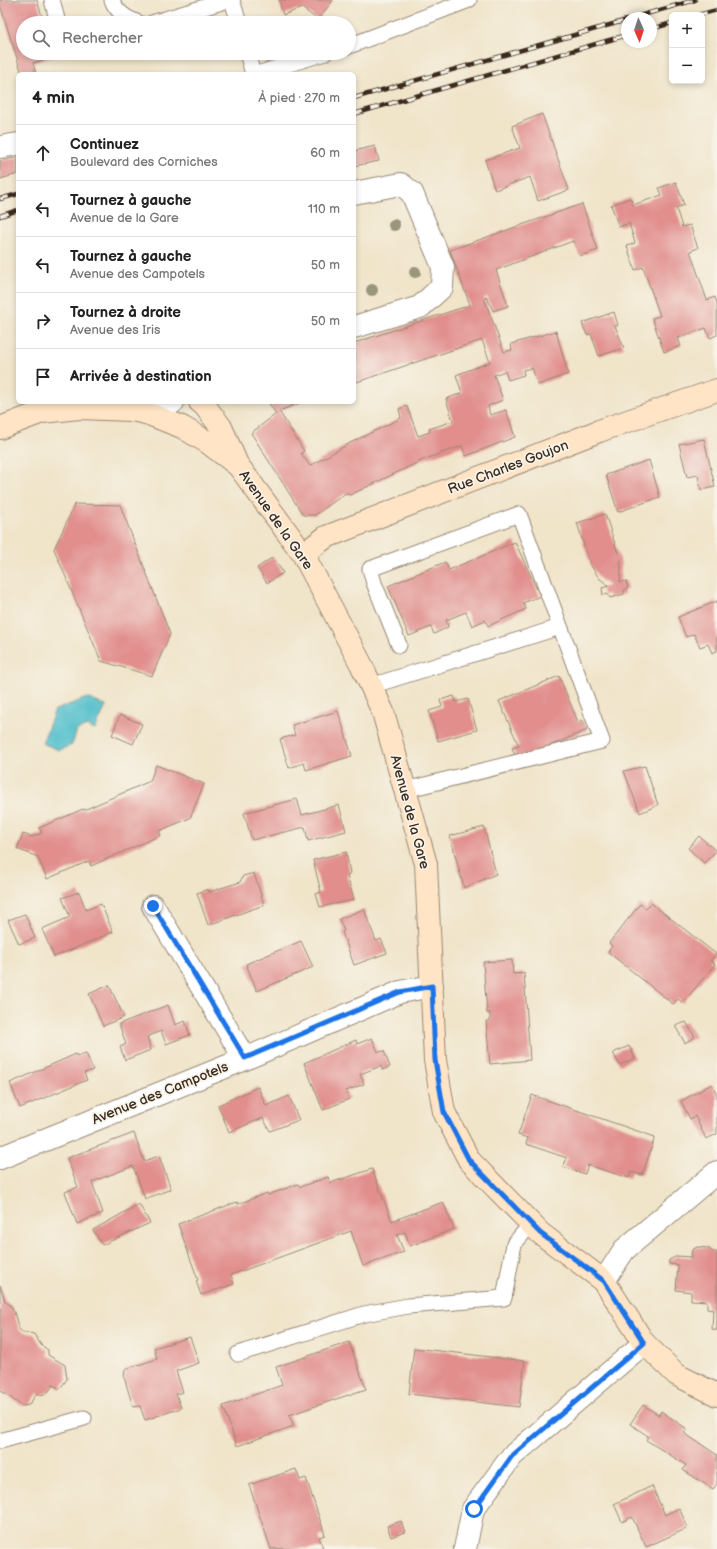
<!DOCTYPE html>
<html lang="fr">
<head>
<meta charset="utf-8">
<style>
	body { margin:0; font-family:"Balsamiq Sans",sans-serif; background:#f2f2f2; color:#222 }
	.controls { position:absolute; right:12px; top:12px; display:grid; overflow:hidden; border-radius:6px; box-shadow:0 2px 6px #0003 }
	.controls button { width:36px; height:36px; display:grid; place-items:center; padding:0; border:0; border-bottom:1px solid #e0e0e0; background:#fff; color:#222; font:20px sans-serif }
	.compass { position:absolute; left:621px; top:12px; width:36px; height:36px; border-radius:50%; background:#fff; box-shadow:0 2px 6px #0003; rotate:177deg }
	.stop { position:absolute; width:12px; height:12px; margin:-9px; border:3px solid #1a73e8; border-radius:50%; background:#fff }
	.stop.end { background:#1a73e8; border-color:#fff; box-shadow:0 1px 4px #0008 }
	.list { margin:0; padding:0; list-style:none }
	h2 { display:flex; justify-content:space-between; align-items:center; height:52px; margin:0; padding:0 16px; font-size:17px }
	h2 small { font-size:13px; font-weight:400; color:#767676 }
	.list li { display:grid; grid-template-columns:26px 1fr auto; gap:12px; align-items:center; box-sizing:border-box; height:56px; padding:0 16px; border-top:1px solid #e0e0e0 }
	.list b { display:block; font-size:15px; white-space:nowrap }
	.list p { margin:0; font-size:13px; white-space:nowrap; color:#767676 }
	.list em { font-size:13px; font-style:normal; color:#767676 }
	.icon { flex:none; width:22px; height:22px; fill:none; stroke:currentColor; stroke-width:2; stroke-linecap:round; stroke-linejoin:round }
	.map { position:relative; flex:none; width:717px; height:1549px; overflow:hidden }
	.search { position:absolute; background:#fff; box-shadow:0 2px 6px #0003; left:16px; top:16px; width:340px; height:44px; display:flex; align-items:center; gap:10px; box-sizing:border-box; padding:0 14px; border-radius:22px; color:#767676; font-size:15px }
	.panel { position:absolute; background:#fff; box-shadow:0 2px 6px #0003; left:16px; top:72px; width:340px; height:332px; border-radius:6px }
	.map>svg:first-child { display:block }
</style>
</head>
<body>
<div class="map">
<svg width="717" height="1549" viewBox="0 0 717 1549">
	<rect width="100%" height="100%" fill="#f7f3e8"/>
	<filter id="ink" filterUnits="userSpaceOnUse"><feTurbulence type="fractalNoise" baseFrequency=".025" numOctaves="2"/><feDisplacementMap in="SourceGraphic" scale="8" xChannelSelector="R" yChannelSelector="G"/><feConvolveMatrix kernelMatrix="1 2 1 2 8 2 1 2 1" color-interpolation-filters="sRGB"/></filter>
	<filter id="wash" filterUnits="userSpaceOnUse"><feTurbulence type="fractalNoise" baseFrequency=".012" numOctaves="4" result="noise"/><feDisplacementMap in="SourceGraphic" scale="16" xChannelSelector="R" yChannelSelector="G"/><feGaussianBlur stdDeviation="0.9" result="paint"/><feColorMatrix in="noise" values="0 0 0 0 0 0 0 0 0 0 0 0 0 0 0 0 0 1.4 0 .05"/><feComposite in="paint" operator="in"/></filter>
	<g filter="url(#wash)">
		<rect width="100%" height="100%" fill="#f0e4c9"/>
		<!-- water -->
		<path fill="#53c0cc" stroke="#477575" d="M87,698L106,706L95,730L87,726L77,730L72,745L59,750L42,743L55,710Z"/>
		<g id="blocks">
			<!-- building -->
			<path fill="#e18e8d" d="M0,0H37L44,23H23V53H53L54,57L33,63L36,74H22L0,5Z
				M279,0H333L318,20L302,8L283,15Z
				M542,114L569,190L538,201L530,177L495,190L485,160L520,148L512,126Z
				M375,146L379,161L354,166V151Z
				M18,157V174L0,179V161Z
				M676,182L684,205L676,208L682,227L690,225L698,248L690,251L707,300L715,297L717,303V335L710,338L706,328L678,338L681,346L664,352L652,318L660,316L643,267L635,270L627,246L635,243L629,223L619,227L611,205L630,198L633,205L662,195L659,188Z
				M582,204L598,250L580,256L573,241L496,270L508,306L493,311L487,297L484,298L504,352L512,350L511,344L556,331L568,374L538,385L532,368L523,370L524,375L508,380L505,371L494,375L503,400L488,406L490,415L506,410L515,437L466,456L462,446L425,459L350,495L346,493L315,515H303L251,433L276,414L268,402H302L279,411L304,451L301,453L310,466L350,443L401,418L399,409L407,406L418,436L430,432L429,429L453,421L446,399L462,393L456,375L490,362L482,340L354,383V343L470,305L450,250Z
				M614,312L618,325L615,326L624,348L599,356L591,334L587,335L582,323Z
				M704,439L715,487L701,490L698,475L687,477L679,444Z
				M649,460L660,497L618,512L606,475Z
				M75,504L120,505L170,634L152,676L101,661L54,549Z
				M605,514L620,559L621,568L620,582L626,581L628,588L624,590V594L610,598L608,594L603,595L602,588L609,586L599,578L590,564L577,523Z
				M515,542L540,596L523,603L526,609L488,626L485,620L472,626L466,612L446,620L448,627L434,634L431,627L409,636L388,586L445,562L449,570Z
				M273,557L283,573L267,583L257,568Z
				M717,601V651L712,653L708,644L700,647L694,634L686,637L678,617Z
				M559,676L578,722L582,720L587,730L517,760L512,748L519,746L499,701Z
				M454,696L456,702L468,699L477,730L438,741L429,711L442,707L440,700Z
				M338,711L352,756L306,770L304,763L289,768L280,739L295,735L292,725Z
				M120,715L142,724L133,744L112,735Z
				M156,765L204,784L190,818L159,831L161,835L91,866L89,861L47,879L38,857L17,849L23,834L32,837L42,833L39,828L83,809L84,810L150,781Z
				M645,766L658,805L640,813L624,771Z
				M297,799L302,815L339,805L346,831L308,841L305,827L252,840L244,813Z
				M484,827L496,874L464,888L450,836Z
				M699,836L716,851L704,863L688,848Z
				M346,852L350,873L347,876L354,900L320,907L316,894L321,892L313,860Z
				M254,873L264,905L208,925L197,893L208,889L209,892L240,882L243,876Z
				M79,892L86,910L101,904L113,932L54,957L42,929L70,917L62,898Z
				M651,903L716,954L710,961L715,964L683,1003L678,999L673,1004L608,952L612,946L609,943L640,904L646,909Z
				M364,909L376,941L381,939L387,953L354,965L342,932L344,931L339,919Z
				M25,914L35,938L19,944L8,920Z
				M301,941L313,967L257,991L246,964Z
				M512,960L513,974L524,973L530,1060L490,1064L486,1021H490V1013H487L483,962Z
				M109,985L124,1017L103,1026L89,994Z
				M168,1005L175,1025L185,1021L190,1035L166,1044L161,1031L147,1037L151,1050L125,1060L120,1047L126,1044L119,1024Z
				M686,1022L695,1037L685,1043L675,1026Z
				M372,1038L378,1052L384,1051L390,1067L382,1070L381,1066L360,1074L364,1084L346,1091L349,1099L323,1110L304,1063L356,1040L357,1044Z
				M629,1046L635,1058L620,1065L613,1053Z
				M86,1053L93,1070L84,1073L87,1080L20,1108L10,1083L76,1054L77,1056Z
				M712,1084L717,1095V1134L706,1139L695,1116L690,1119L681,1101Z
				M258,1087L266,1106L289,1096L299,1120L270,1131L263,1118L229,1132L218,1105Z
				M532,1095L655,1137L642,1175L631,1172L629,1178L588,1165L585,1174L563,1167L567,1158L526,1144L528,1138L518,1135Z
				M134,1133L144,1161L159,1156L171,1189L145,1199L133,1166L92,1182L103,1213L77,1224L65,1192L78,1187L67,1158Z
				M372,1169L392,1221L443,1202L454,1229L410,1246L405,1232L397,1235L404,1252L363,1266L351,1231L231,1275L234,1284L201,1295L196,1281L198,1280L178,1224L237,1202L238,1204L267,1193L268,1195L298,1184L300,1187L328,1177L330,1183Z
				M139,1204L150,1223L102,1245L93,1230Z
				M697,1247L708,1248L713,1252H717V1330L712,1329L713,1310L707,1309V1301L691,1300V1292L676,1290L678,1265L669,1264V1260L677,1256L691,1257L692,1250Z
				M0,1285L5,1301L11,1306L14,1312L19,1329L22,1332L34,1334L41,1345L48,1350V1355L65,1365L67,1379L60,1389L53,1385L49,1391L44,1394L41,1395L37,1393L29,1405L22,1406L0,1390Z
				M190,1337L199,1363L176,1371L183,1392L176,1394L181,1408L145,1420L140,1406L133,1407L124,1377L125,1369L157,1359L154,1348Z
				M349,1342L366,1389L289,1415L294,1426L237,1446L223,1406L282,1385L276,1367Z
				M414,1348L525,1361L519,1407L409,1394Z
				M643,1405L659,1415L661,1411L687,1429L684,1433L717,1455V1484L713,1489L683,1470L686,1465L646,1440L648,1436L630,1424Z
				M296,1469L300,1480L306,1478L325,1535L319,1537L323,1548L271,1549L249,1485Z
				M652,1486L665,1515L679,1508L688,1528L646,1547L632,1517L622,1522L614,1504Z
				M401,1521L405,1532L391,1537L387,1526Z"/>
		</g>
	</g>
	<g filter="url(#ink)">
		<use href="#blocks" fill-opacity="0" stroke="#968774" stroke-width="1"/>
		<g fill="none" stroke-linecap="round" stroke-linejoin="round">
			<defs>
				<path id="lane" d="M52,0L58,23
					M112,0C116,11 127,19 139,23
					M232,0L239,23
					M152,23L228,0
					M349,46L469,0
					M247,53L253,74
					M257,74L325,53
					M399,645L374,583L370,569L519,514L602,741L405,790
					M371,686L560,627
					M238,1354L364,1314L408,1306L504,1298L514,1244L531,1224
					M0,1441L84,1418"/>
				<path id="street" d="M0,147L18,144
					M354,193L401,184L412,193L443,267L442,287L420,307L354,327
					M146,413L161,410L173,402
					M153,906L245,1059
					M0,1158L245,1059L400,992L432,986
					M604,1281L624,1250L717,1172
					M465,1549L473,1509L512,1456L644,1343"/>
				<path id="secondary" d="M200,402L204,405L221,427L237,464L303,554L361,664L383,712L426,864L435,1060L444,1112L469,1160L540,1233L604,1281L644,1343L677,1375L717,1395
					M42,412L79,408L131,410L146,413L182,427L207,442L236,464
					M0,428L42,412L54,404
					M303,554L326,537L599,431L717,390"/>
			</defs>
			<!-- lane casing -->
			<use href="#lane" stroke="#968774" stroke-width="17"/>
			<!-- street casing -->
			<use href="#street" stroke="#968774" stroke-width="24"/>
			<!-- secondary casing -->
			<use href="#secondary" stroke="#968774" stroke-width="24"/>
			<!-- lane -->
			<use href="#lane" stroke="#fff" stroke-width="15"/>
			<!-- street -->
			<use href="#street" stroke="#fff" stroke-width="22"/>
			<!-- secondary -->
			<use href="#secondary" stroke="#ffe4c6" stroke-width="22"/>
			<defs>
				<path id="rail" d="M698,15L717,10
					M632,18L695,0
					M651,29L672,23
					M354,98L627,20
					M354,114L627,35
					M0,199L18,194
					M0,216L18,210"/>
			</defs>
			<!-- rail casing -->
			<use href="#rail" stroke="#3b2a1e" stroke-width="4.5"/>
			<!-- rail -->
			<use href="#rail" stroke="#f7f3e8" stroke-width="3" stroke-dasharray="9" stroke-linecap="butt"/>
		</g>
		<!-- trees -->
		<g fill="#9a967b">
			<circle cx="394" cy="225" r="6"/>
			<circle cx="415" cy="272" r="6"/>
			<circle cx="372" cy="290" r="6"/>
		</g>
	</g>
	<g fill="none" stroke-linecap="round" stroke-linejoin="round" filter="url(#ink)">
		<!-- route -->
		<path stroke="#1a73e8" stroke-width="5" d="M153,906L245,1058L400,992L432,986L435,1060L444,1112L469,1160L540,1233L604,1281L644,1343L512,1456L474,1509"/>
	</g>
	<g text-anchor="middle" dominant-baseline="central" stroke-width="3.5" stroke-linejoin="round" paint-order="stroke">
		<!-- street labels -->
		<g font-size="14" fill="#3b2a1e" stroke="#f7f3e8">
			<text transform="translate(508 467) rotate(-21)">Rue Charles Goujon</text>
			<text transform="translate(276 520) rotate(55)">Avenue de la Gare</text>
			<text transform="translate(410 812) rotate(75)">Avenue de la Gare</text>
			<text transform="translate(160 1093) rotate(-22)">Avenue des Campotels</text>
		</g>
	</g>
</svg>
<div class="controls">
<button>+</button>
<button>−</button>
</div>
<svg class="compass" viewBox="-18 -18 36 36"><path d="M0-13l5 13h-10z" fill="#e53935"/><path d="M0 13l5-13h-10z" fill="#767676"/></svg>
<div class="stop" style="left:474px;top:1509px"></div>
<div class="stop end" style="left:153px;top:906px"></div>
<div class="search"><svg class="icon" aria-label="search" viewBox="0 0 24 24"><circle cx="10" cy="10" r="6"/><path d="M15 15l6 6"/></svg>Rechercher</div>
<section class="panel">
<h2>4 min<small>À pied · 270 m</small></h2>
<ul class="list">
<li><svg class="icon" aria-label="ahead" viewBox="0 0 24 24"><path d="M12 20V5M6 11l6-6 6 6"/></svg><div><b>Continuez</b><p>Boulevard des Corniches</p></div><em>60 m</em></li>
<li><svg class="icon" aria-label="left" viewBox="0 0 24 24"><path d="M17 20v-9H6M10 6l-5 5 5 5"/></svg><div><b>Tournez à gauche</b><p>Avenue de la Gare</p></div><em>110 m</em></li>
<li><svg class="icon" aria-label="left" viewBox="0 0 24 24"><path d="M17 20v-9H6M10 6l-5 5 5 5"/></svg><div><b>Tournez à gauche</b><p>Avenue des Campotels</p></div><em>50 m</em></li>
<li><svg class="icon" aria-label="right" viewBox="0 0 24 24"><path d="M7 20v-9h11M14 6l5 5-5 5"/></svg><div><b>Tournez à droite</b><p>Avenue des Iris</p></div><em>50 m</em></li>
<li><svg class="icon" aria-label="arrive" viewBox="0 0 24 24"><path d="M6 21V4h12l-3 4 3 4H6"/></svg><div><b>Arrivée à destination</b></div></li>
</ul>
</section>
</div>
</body>
</html>
